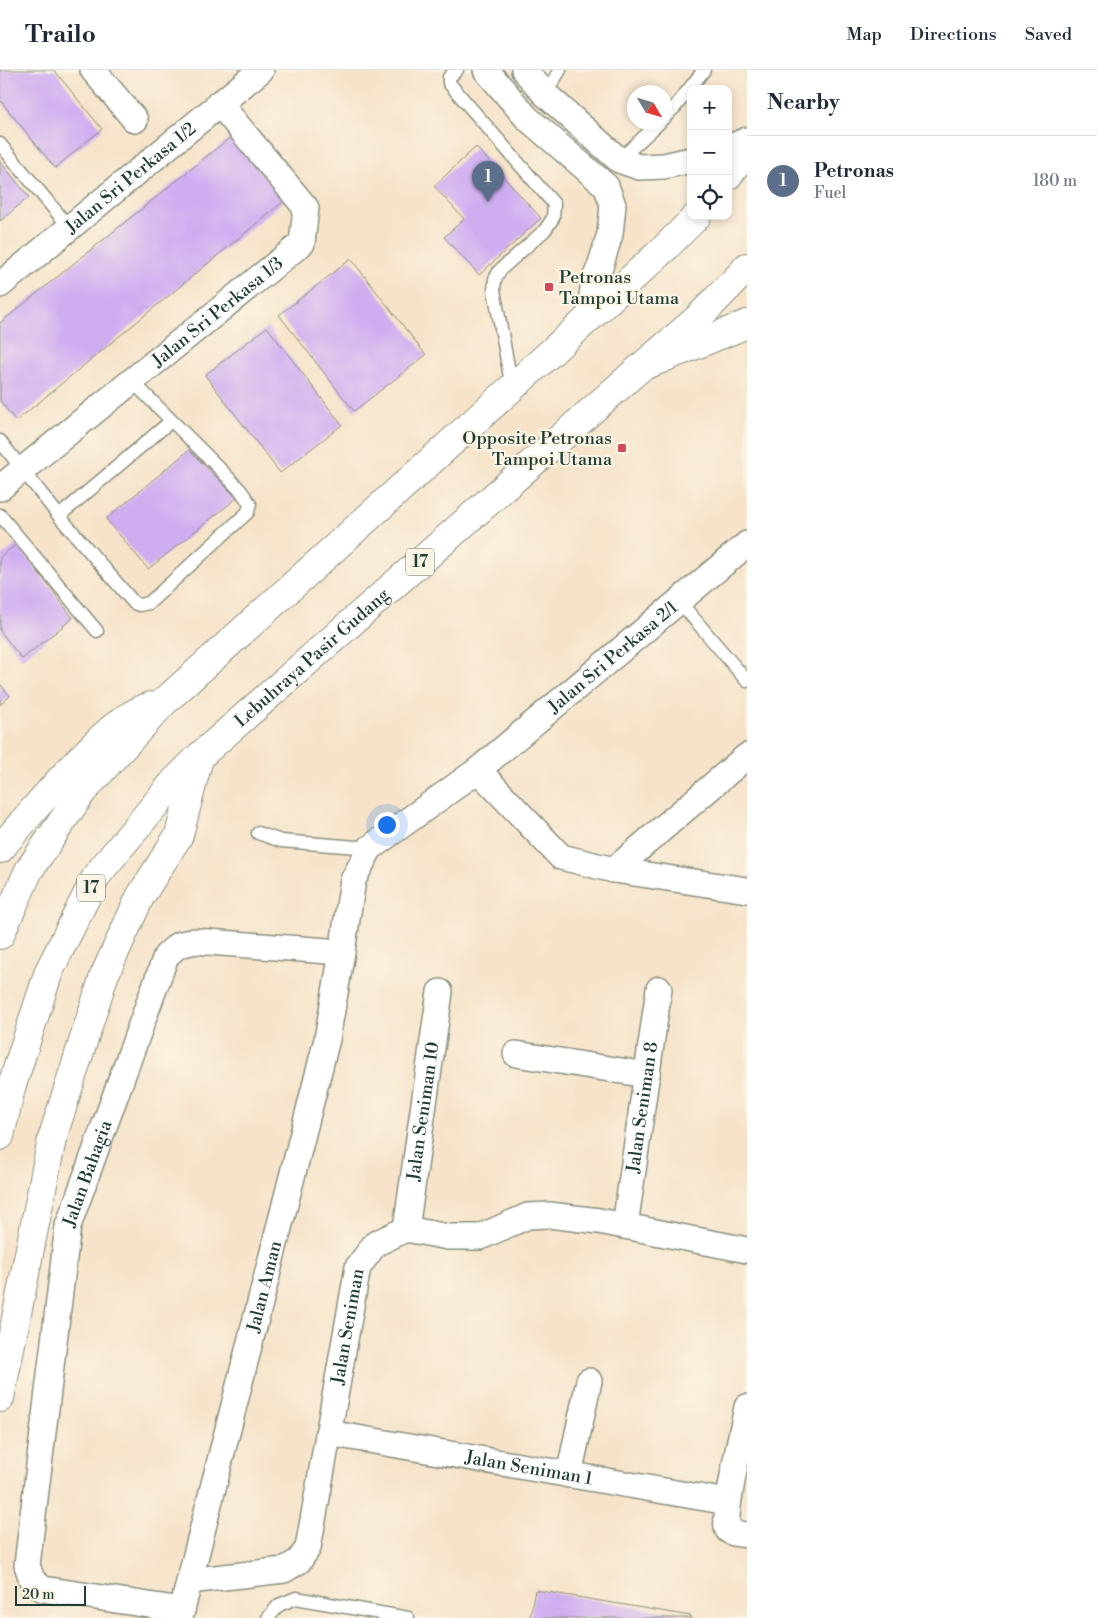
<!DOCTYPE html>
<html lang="en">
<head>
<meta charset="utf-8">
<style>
	body { margin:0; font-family:"Libre Bodoni",serif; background:#f6f6f7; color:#1f2937 }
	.controls { position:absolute; right:15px; top:15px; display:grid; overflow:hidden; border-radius:10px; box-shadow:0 2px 8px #0003 }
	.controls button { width:45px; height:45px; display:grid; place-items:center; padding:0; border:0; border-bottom:1px solid #e0e1e3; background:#fff; color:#1f2937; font:25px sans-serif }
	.compass { position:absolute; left:627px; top:15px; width:45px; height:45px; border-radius:50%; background:#fff; box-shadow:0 2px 8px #0003; rotate:128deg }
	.scale { position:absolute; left:15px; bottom:12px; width:71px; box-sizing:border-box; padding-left:5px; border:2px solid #1f3d34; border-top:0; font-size:14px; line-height:18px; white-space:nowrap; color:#1f3d34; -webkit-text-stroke:4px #fcf5e5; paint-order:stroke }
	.you { position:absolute; left:386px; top:754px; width:18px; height:18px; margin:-12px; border:4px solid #fff; border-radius:50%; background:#1a73e8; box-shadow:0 0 0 8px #1a73e833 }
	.badge { display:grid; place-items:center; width:32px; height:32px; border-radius:50%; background:#111827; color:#fff; font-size:16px; font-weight:700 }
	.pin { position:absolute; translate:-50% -41px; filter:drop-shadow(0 1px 2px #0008) }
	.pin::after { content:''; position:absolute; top:26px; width:18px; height:15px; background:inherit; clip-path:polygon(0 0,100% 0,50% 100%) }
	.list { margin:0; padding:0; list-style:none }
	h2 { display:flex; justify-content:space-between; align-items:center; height:65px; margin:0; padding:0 20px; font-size:21px }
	h2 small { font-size:16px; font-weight:400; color:#747a83 }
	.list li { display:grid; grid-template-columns:32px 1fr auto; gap:15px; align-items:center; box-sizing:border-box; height:90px; padding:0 20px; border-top:1px solid #e0e1e3 }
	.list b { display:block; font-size:19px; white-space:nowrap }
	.list p { margin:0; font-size:16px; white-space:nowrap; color:#747a83 }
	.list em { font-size:16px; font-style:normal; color:#747a83 }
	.icon { flex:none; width:28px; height:28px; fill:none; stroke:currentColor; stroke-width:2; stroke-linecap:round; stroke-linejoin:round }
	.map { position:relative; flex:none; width:747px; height:1548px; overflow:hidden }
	header { display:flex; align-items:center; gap:30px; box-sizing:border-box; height:70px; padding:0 25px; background:#fff; border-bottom:1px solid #e0e1e3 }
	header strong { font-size:24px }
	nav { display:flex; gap:28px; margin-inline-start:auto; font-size:18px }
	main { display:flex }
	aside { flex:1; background:#fff }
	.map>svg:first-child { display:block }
</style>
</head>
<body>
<header>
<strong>Trailo</strong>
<nav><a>Map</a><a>Directions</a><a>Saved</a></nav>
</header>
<main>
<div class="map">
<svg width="747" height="1548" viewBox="0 0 747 1548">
	<rect width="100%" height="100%" fill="#fcf5e5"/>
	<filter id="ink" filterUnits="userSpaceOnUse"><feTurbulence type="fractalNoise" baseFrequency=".02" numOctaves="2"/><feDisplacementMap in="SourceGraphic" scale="10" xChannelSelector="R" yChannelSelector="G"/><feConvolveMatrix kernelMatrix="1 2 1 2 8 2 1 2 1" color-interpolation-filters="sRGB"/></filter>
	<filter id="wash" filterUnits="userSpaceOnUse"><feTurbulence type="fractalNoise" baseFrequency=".0096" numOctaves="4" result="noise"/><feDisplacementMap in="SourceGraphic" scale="20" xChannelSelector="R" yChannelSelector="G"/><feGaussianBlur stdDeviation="1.12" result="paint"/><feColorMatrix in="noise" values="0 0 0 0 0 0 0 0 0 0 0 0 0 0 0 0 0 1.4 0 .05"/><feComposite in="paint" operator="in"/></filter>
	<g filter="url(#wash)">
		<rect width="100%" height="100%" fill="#f6e3c9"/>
		<g id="blocks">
			<!-- building -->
			<path fill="#cfadf1" d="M0,0H54L102,59L55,98L0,30Z
				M232,66L284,131L16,351L0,331V253Z
				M476,77L541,148L479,205L444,167L464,149L434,116Z
				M0,91L29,127L0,151Z
				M351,189L426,285L354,341L279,245Z
				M267,257L342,355L280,403L205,305Z
				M189,380L237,428L148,499L106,449Z
				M17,474L73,548L22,589L0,561V487Z
				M0,614L10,626L0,635Z
				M535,1520L691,1546V1548H530Z"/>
		</g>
	</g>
	<g filter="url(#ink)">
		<use href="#blocks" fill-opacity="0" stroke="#8a907e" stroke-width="1"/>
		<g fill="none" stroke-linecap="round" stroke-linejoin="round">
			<defs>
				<path id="lane" d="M457,0L449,7V13L554,134L553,148L545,160L500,200L495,209L494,220L512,318
					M545,24L560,0
					M664,48L675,37L704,0
					M0,74L69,157
					M619,90L660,52
					M0,371L59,446L134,533L139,535L149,533L248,442L250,434L241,421L217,396L132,311
					M0,445L97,561
					M59,446L171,351
					M679,531L747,611
					M258,763L281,771L370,778
					M268,1548L279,1535L296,1528L408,1548"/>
				<g id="street">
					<path d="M93,0L135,50"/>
					<path d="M486,0L527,48L606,116L613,135L610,164L600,197L594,211L589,248"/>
					<path d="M524,0L545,24L619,90L639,97L664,96L691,90"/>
					<path d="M728,78L747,70"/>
					<path id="s1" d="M0,215L261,0"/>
					<path id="s2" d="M0,418L302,173L306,138L219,33"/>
					<path d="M478,700L561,787L614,800L747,820"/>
					<path d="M614,800L747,686"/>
					<path d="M516,984L647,1005"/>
					<path id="s3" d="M625,1156L659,919"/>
					<path id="s4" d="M406,1159L440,922"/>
					<path d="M747,1337C744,1353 721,1453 728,1460C732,1464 742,1464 747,1465"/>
					<path id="s5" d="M328,1363L728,1432"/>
					<path d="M569,1405L589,1311"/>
					<path id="s6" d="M189,1511L284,1500L299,1491L308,1478L358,1197L375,1174L406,1159L448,1167H480L528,1146L549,1145L599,1151L747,1180"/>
					<path id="s7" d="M182,1540L43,1519L32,1510L27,1495L68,1156L166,886L178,875L195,871L342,882"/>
					<path id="s8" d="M180,1548L327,969L342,882L353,810L370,778L478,700L747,474"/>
				</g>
				<path id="secondary" d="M646,295L747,254"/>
				<g id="highway">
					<path d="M728,106L747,81"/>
					<path d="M0,779C26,748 52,717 81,688C102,667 123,645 151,636"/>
					<path d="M0,865L29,800L82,722L164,632L589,248L667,176L697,146"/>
					<path id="s9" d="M0,1066L11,1018L49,901L97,805L174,712L200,686L640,298L697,249L741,204L747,197"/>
					<path d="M0,1328L52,1069L104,906L140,827L179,765L199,688"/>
				</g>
			</defs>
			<!-- lane casing -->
			<use href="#lane" stroke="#8a907e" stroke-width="15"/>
			<!-- street casing -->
			<use href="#street" stroke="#8a907e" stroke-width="28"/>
			<!-- secondary casing -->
			<use href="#secondary" stroke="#8a907e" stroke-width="30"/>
			<!-- highway casing -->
			<use href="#highway" stroke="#8a907e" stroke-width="30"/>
			<!-- lane -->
			<use href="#lane" stroke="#fff" stroke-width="12"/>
			<!-- street -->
			<use href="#street" stroke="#fff" stroke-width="25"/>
			<!-- secondary -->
			<use href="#secondary" stroke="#fff" stroke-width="28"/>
			<!-- highway -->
			<use href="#highway" stroke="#fff" stroke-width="28"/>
		</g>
	</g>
	<!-- markers -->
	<g fill="#d1495b" stroke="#fcf5e5" stroke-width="2">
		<rect x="544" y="212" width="10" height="10" rx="2.5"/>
		<rect x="617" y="373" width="10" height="10" rx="2.5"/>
	</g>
	<g text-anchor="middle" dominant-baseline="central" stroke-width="4.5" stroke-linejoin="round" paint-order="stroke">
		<!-- shield labels -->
		<g fill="#fcf5e5" stroke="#617469" stroke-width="1">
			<rect x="406" y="478.5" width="28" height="27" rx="4"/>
			<rect x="77" y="804.5" width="28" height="27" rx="4"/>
		</g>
		<g font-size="16" font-weight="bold" fill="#1f3d34">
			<text x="420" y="492">17</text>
			<text x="91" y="818">17</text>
		</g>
		<!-- street labels -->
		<g font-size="18" fill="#1f3d34" stroke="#fcf5e5">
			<text stroke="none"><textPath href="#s1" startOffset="169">Jalan Sri Perkasa 1/2</textPath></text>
			<text stroke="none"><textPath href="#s2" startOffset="280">Jalan Sri Perkasa 1/3</textPath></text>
			<text stroke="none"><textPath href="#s8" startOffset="1104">Jalan Sri Perkasa 2/1</textPath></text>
			<text stroke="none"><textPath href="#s9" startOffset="586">Lebuhraya Pasir Gudang</textPath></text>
			<text stroke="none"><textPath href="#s3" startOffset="120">Jalan Seniman 8</textPath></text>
			<text stroke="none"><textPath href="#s4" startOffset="119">Jalan Seniman 10</textPath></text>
			<text stroke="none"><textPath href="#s7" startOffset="568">Jalan Bahagia</textPath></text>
			<text stroke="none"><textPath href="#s8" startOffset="342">Jalan Aman</textPath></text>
			<text stroke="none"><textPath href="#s6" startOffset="354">Jalan Seniman</textPath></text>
			<text stroke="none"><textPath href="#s5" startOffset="204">Jalan Seniman 1</textPath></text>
		</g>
		<!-- poi labels -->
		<g font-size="18" fill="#1f3d34" stroke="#fcf5e5" text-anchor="start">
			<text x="559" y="207">Petronas<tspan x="559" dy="21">Tampoi Utama</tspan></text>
			<text x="612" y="368" text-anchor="end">Opposite Petronas<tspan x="612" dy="21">Tampoi Utama</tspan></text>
		</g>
	</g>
</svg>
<div class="controls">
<button>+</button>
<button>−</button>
<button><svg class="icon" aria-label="locate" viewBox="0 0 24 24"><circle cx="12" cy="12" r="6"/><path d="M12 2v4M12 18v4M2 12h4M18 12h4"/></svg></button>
</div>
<svg class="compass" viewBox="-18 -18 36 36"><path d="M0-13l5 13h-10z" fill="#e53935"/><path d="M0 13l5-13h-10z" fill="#747a83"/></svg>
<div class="scale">20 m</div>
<div class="you"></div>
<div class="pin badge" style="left:488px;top:132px;background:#5c6f8a">1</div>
</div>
<aside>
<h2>Nearby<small></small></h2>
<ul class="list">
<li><span class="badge" style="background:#5c6f8a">1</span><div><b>Petronas</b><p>Fuel</p></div><em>180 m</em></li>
</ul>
</aside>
</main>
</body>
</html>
